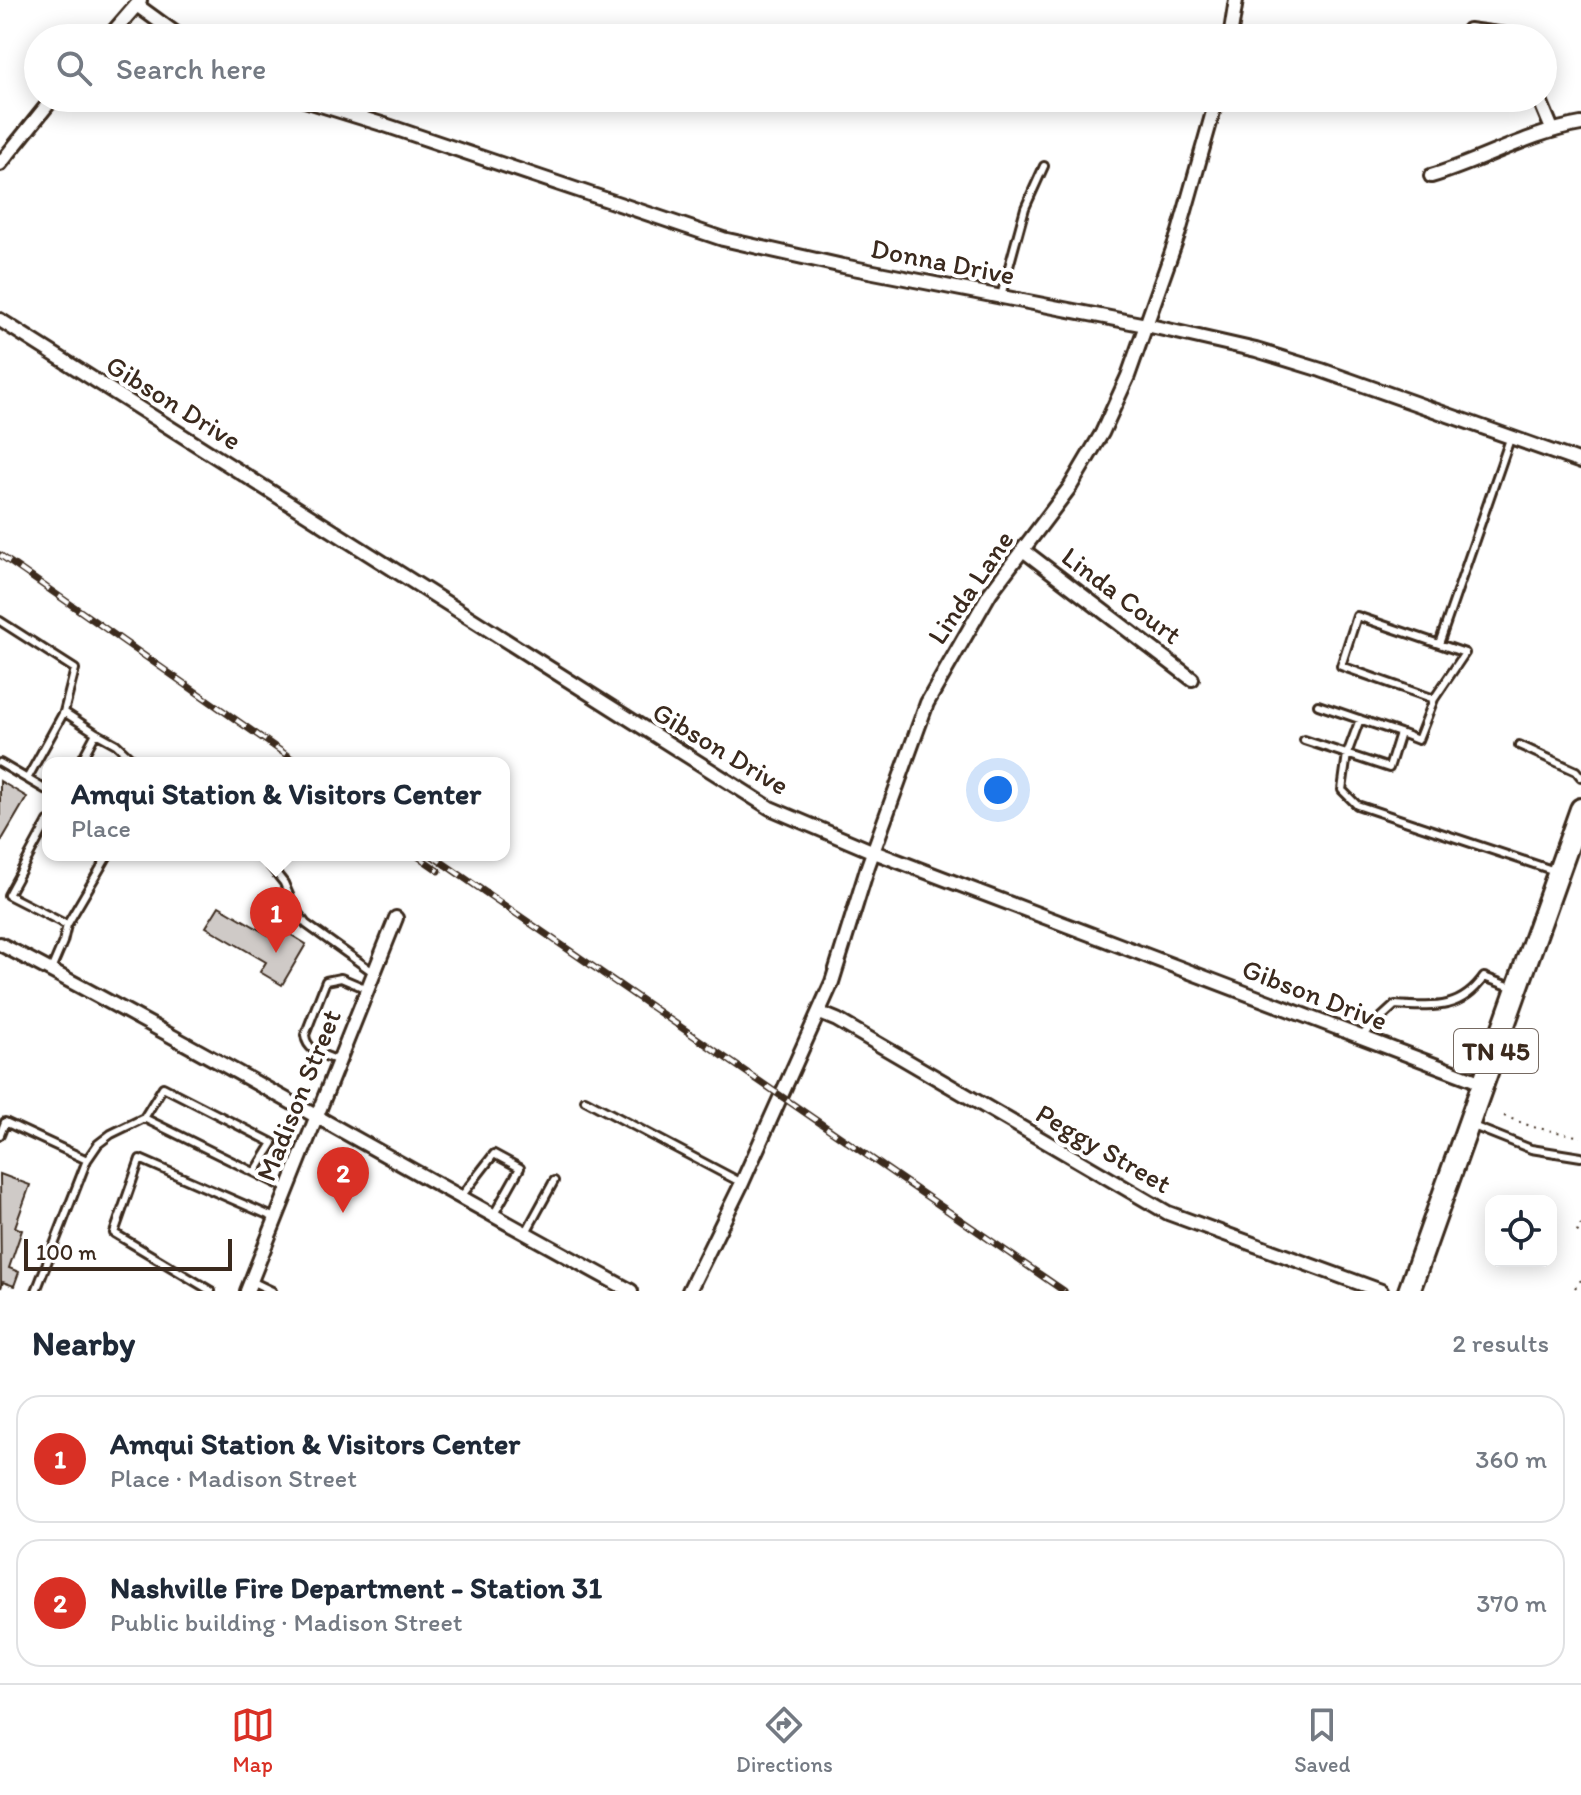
<!DOCTYPE html>
<html lang="en">
<head>
<meta charset="utf-8">
<style>
	body { margin:0; font-family:Itim,sans-serif; background:#f6f6f7; color:#1f2937 }
	.controls { position:absolute; right:24px; bottom:24px; display:grid; overflow:hidden; border-radius:16px; box-shadow:0 4px 20px #0003 }
	.controls button { width:72px; height:72px; display:grid; place-items:center; padding:0; border:0; border-bottom:2px solid #e0e1e3; background:#fff; color:#1f2937; font:40px sans-serif }
	.scale { position:absolute; left:24px; bottom:20px; width:208px; box-sizing:border-box; padding-left:8px; border:4px solid #3b2a1e; border-top:0; font-size:22px; line-height:28px; white-space:nowrap; color:#3b2a1e; -webkit-text-stroke:6px #fff; paint-order:stroke }
	.you { position:absolute; left:998px; top:790px; width:28px; height:28px; margin:-20px; border:6px solid #fff; border-radius:50%; background:#1a73e8; box-shadow:0 0 0 12px #1a73e833 }
	.badge { display:grid; place-items:center; width:52px; height:52px; border-radius:50%; background:#d93025; color:#fff; font-size:26px; font-weight:700 }
	.pin { position:absolute; translate:-50% -66px; filter:drop-shadow(0 2px 4px #0008) }
	.pin::after { content:''; position:absolute; top:42px; width:28px; height:24px; background:inherit; clip-path:polygon(0 0,100% 0,50% 100%) }
	.popup { position:absolute; left:42px; top:757px; width:468px; height:104px; box-sizing:border-box; display:grid; place-content:center; border-radius:16px; background:#fff; filter:drop-shadow(0 2px 6px #0005); font-size:26px; white-space:nowrap; color:#747a83 }
	.popup b { font-size:30px; color:#1f2937 }
	.popup::after { content:''; position:absolute; left:50%; top:100%; margin-left:-16px; border:16px solid transparent; border-top-color:#fff }
	.list { margin:0; padding:0; list-style:none }
	h2 { display:flex; justify-content:space-between; align-items:center; height:104px; margin:0; padding:0 32px; font-size:34px }
	h2 small { font-size:26px; font-weight:400; color:#747a83 }
	.list li { display:grid; grid-template-columns:52px 1fr auto; gap:24px; align-items:center; box-sizing:border-box; height:128px; margin:0 16px 16px; padding:0 16px; border:2px solid #e0e1e3; border-radius:24px }
	.list b { display:block; font-size:30px; white-space:nowrap }
	.list p { margin:0; font-size:26px; white-space:nowrap; color:#747a83 }
	.list em { font-size:26px; font-style:normal; color:#747a83 }
	.icon { flex:none; width:44px; height:44px; fill:none; stroke:currentColor; stroke-width:2; stroke-linecap:round; stroke-linejoin:round }
	.map { position:relative; flex:none; width:1581px; height:1291px; overflow:hidden }
	.search { position:absolute; background:#fff; box-shadow:0 4px 20px #0003; left:24px; right:24px; top:24px; height:88px; display:flex; align-items:center; gap:20px; box-sizing:border-box; padding:0 28px; border-radius:44px; color:#747a83; font-size:30px }
	.sheet { height:392px; background:#fff }
	nav { display:flex; justify-content:space-around; align-items:center; box-sizing:border-box; height:112px; border-top:2px solid #e0e1e3; background:#fff; font-size:22px; color:#747a83 }
	nav a { display:grid; justify-items:center; gap:4px }
	nav .on { color:#d93025 }
	.map>svg:first-child { display:block }
</style>
</head>
<body>
<div class="map">
<svg width="1581" height="1291" viewBox="0 0 1581 1291">
	<rect width="100%" height="100%" fill="#fff"/>
	<filter id="ink" filterUnits="userSpaceOnUse"><feTurbulence type="fractalNoise" baseFrequency=".0125" numOctaves="2"/><feDisplacementMap in="SourceGraphic" scale="16" xChannelSelector="R" yChannelSelector="G"/><feConvolveMatrix kernelMatrix="1 2 1 2 8 2 1 2 1" color-interpolation-filters="sRGB"/></filter>
	<g filter="url(#ink)">
		<!-- building -->
		<path fill="#cfcac7" stroke="#3b2a1e" stroke-width="2" d="M0,781L27,797L0,843Z
			M219,906L277,940L283,930L306,944L282,985L260,972L266,962L206,927Z
			M0,1174L30,1185L15,1227L22,1230L9,1268L19,1272L14,1286L3,1282L1,1288Z"/>
		<g fill="none" stroke-linecap="round" stroke-linejoin="round">
			<defs>
				<path id="lane" d="M1001,296L1025,208L1044,166
					M0,621L75,669L64,712L96,733L80,763
					M1439,644L1465,653L1434,699L1341,666L1357,616L1439,644L1511,436
					M1318,705L1400,733
					M1360,719L1347,754L1342,790L1357,805L1555,871
					M96,733L116,744L136,763
					M1304,740L1389,768L1400,733L1418,740L1434,699
					M1519,745L1576,771L1581,777
					M0,763L48,791
					M27,779L64,712
					M48,821L8,895L67,925L63,942L51,970
					M259,855L269,864L284,883L295,909L306,924L373,972
					M67,925L108,855
					M1360,1037L1395,1005C1433,1007 1460,1011 1484,977L1514,988
					M339,1061C324,1055 307,1052 305,1035L326,981L341,978L367,989
					M585,1100L742,1183
					M144,1118L286,1188
					M1473,1126L1531,1149L1581,1157
					M0,1135L5,1122L87,1160
					M460,1198L494,1154L520,1168L493,1216
					M525,1234L554,1181
					M251,1281L272,1291
					M36,1291L87,1160L98,1144L111,1134L144,1118L163,1087L273,1143L255,1172
					M211,1291L114,1233L140,1159L275,1218"/>
				<path id="street" d="M138,6L182,38
					M1469,30L1506,35L1509,38
					M108,38L140,1
					M1230,38L1236,0
					M298,98L385,125L723,239L843,266L1146,325L1256,350L1321,370L1581,462
					M1539,98L1552,129
					M0,164L53,98
					M1431,176C1482,161 1528,133 1581,124
					M0,320L770,808L874,852L1485,1084
					M1023,550L1192,679
					M0,944C213,1055 420,1177 631,1291
					M820,1013L837,1020L1168,1213L1381,1291
					M247,1291L396,918
					M689,1291L742,1183L832,982L868,866L927,703L990,593L1070,487L1102,433L1128,376L1179,232L1217,98"/>
				<path id="primary" d="M1409,1291L1581,809"/>
			</defs>
			<!-- lane casing -->
			<use href="#lane" stroke="#3b2a1e" stroke-width="12"/>
			<!-- street casing -->
			<use href="#street" stroke="#3b2a1e" stroke-width="18"/>
			<!-- primary casing -->
			<use href="#primary" stroke="#3b2a1e" stroke-width="26"/>
			<!-- path -->
			<path stroke="#3b2a1e" stroke-width="2" stroke-dasharray="2 6" stroke-linecap="butt" d="M1504,1116L1533,1127L1581,1137
				M1581,1224L1577,1231L1581,1234
				M1575,1288L1581,1280"/>
			<!-- lane -->
			<use href="#lane" stroke="#fff" stroke-width="6"/>
			<!-- street -->
			<use href="#street" stroke="#fff" stroke-width="12"/>
			<!-- primary -->
			<use href="#primary" stroke="#fff" stroke-width="20"/>
			<defs>
				<path id="rail" d="M0,555L298,763
					M416,855L439,871
					M431,855L1064,1291"/>
			</defs>
			<!-- rail casing -->
			<use href="#rail" stroke="#3b2a1e" stroke-width="7"/>
			<!-- rail -->
			<use href="#rail" stroke="#fff" stroke-width="4" stroke-dasharray="12" stroke-linecap="butt"/>
		</g>
	</g>
	<g text-anchor="middle" dominant-baseline="central" stroke-width="8" stroke-linejoin="round" paint-order="stroke">
		<!-- shield labels -->
		<rect fill="#fff" stroke="#766a62" stroke-width="2" x="1454" y="1029" width="84" height="44" rx="6"/>
		<g font-size="26" font-weight="bold" fill="#3b2a1e">
			<text x="1496" y="1051">TN 45</text>
		</g>
		<!-- street labels -->
		<g font-size="28" fill="#3b2a1e" stroke="#fff">
			<text transform="translate(943 261) rotate(11)">Donna Drive</text>
			<text transform="translate(174 402) rotate(32)">Gibson Drive</text>
			<text transform="translate(970 587) rotate(-56)">Linda Lane</text>
			<text transform="translate(1122 595) rotate(37)">Linda Court</text>
			<text transform="translate(721 748) rotate(31)">Gibson Drive</text>
			<text transform="translate(1315 994) rotate(21)">Gibson Drive</text>
			<text transform="translate(298 1095) rotate(-68)">Madison Street</text>
			<text transform="translate(1104 1148) rotate(30)">Peggy Street</text>
		</g>
	</g>
</svg>
<div class="controls">
<button><svg class="icon" aria-label="locate" viewBox="0 0 24 24"><circle cx="12" cy="12" r="6"/><path d="M12 2v4M12 18v4M2 12h4M18 12h4"/></svg></button>
</div>
<div class="scale">100 m</div>
<div class="you"></div>
<div class="pin badge" style="left:276px;top:953px">1</div>
<div class="popup"><b>Amqui Station &amp; Visitors Center</b>Place</div>
<div class="pin badge" style="left:343px;top:1213px">2</div>
<div class="search"><svg class="icon" aria-label="search" viewBox="0 0 24 24"><circle cx="10" cy="10" r="6"/><path d="M15 15l6 6"/></svg>Search here</div>
</div>
<section class="sheet">
<h2>Nearby<small>2 results</small></h2>
<ul class="list">
<li><span class="badge">1</span><div><b>Amqui Station &amp; Visitors Center</b><p>Place · Madison Street</p></div><em>360 m</em></li>
<li><span class="badge">2</span><div><b>Nashville Fire Department - Station 31</b><p>Public building · Madison Street</p></div><em>370 m</em></li>
</ul>
</section>
<nav>
<a class="on"><svg class="icon" aria-label="map" viewBox="0 0 24 24"><path d="M3 6l6-2 6 2 6-2v14l-6 2-6-2-6 2zM9 4v14M15 6v14"/></svg>Map</a>
<a><svg class="icon" aria-label="directions" viewBox="0 0 24 24"><path d="M12 3l9 9-9 9-9-9zM9 14v-3h6M13 9l2 2-2 2"/></svg>Directions</a>
<a><svg class="icon" aria-label="saved" viewBox="0 0 24 24"><path d="M7 4h10v16l-5-4-5 4z"/></svg>Saved</a>
</nav>
</body>
</html>
